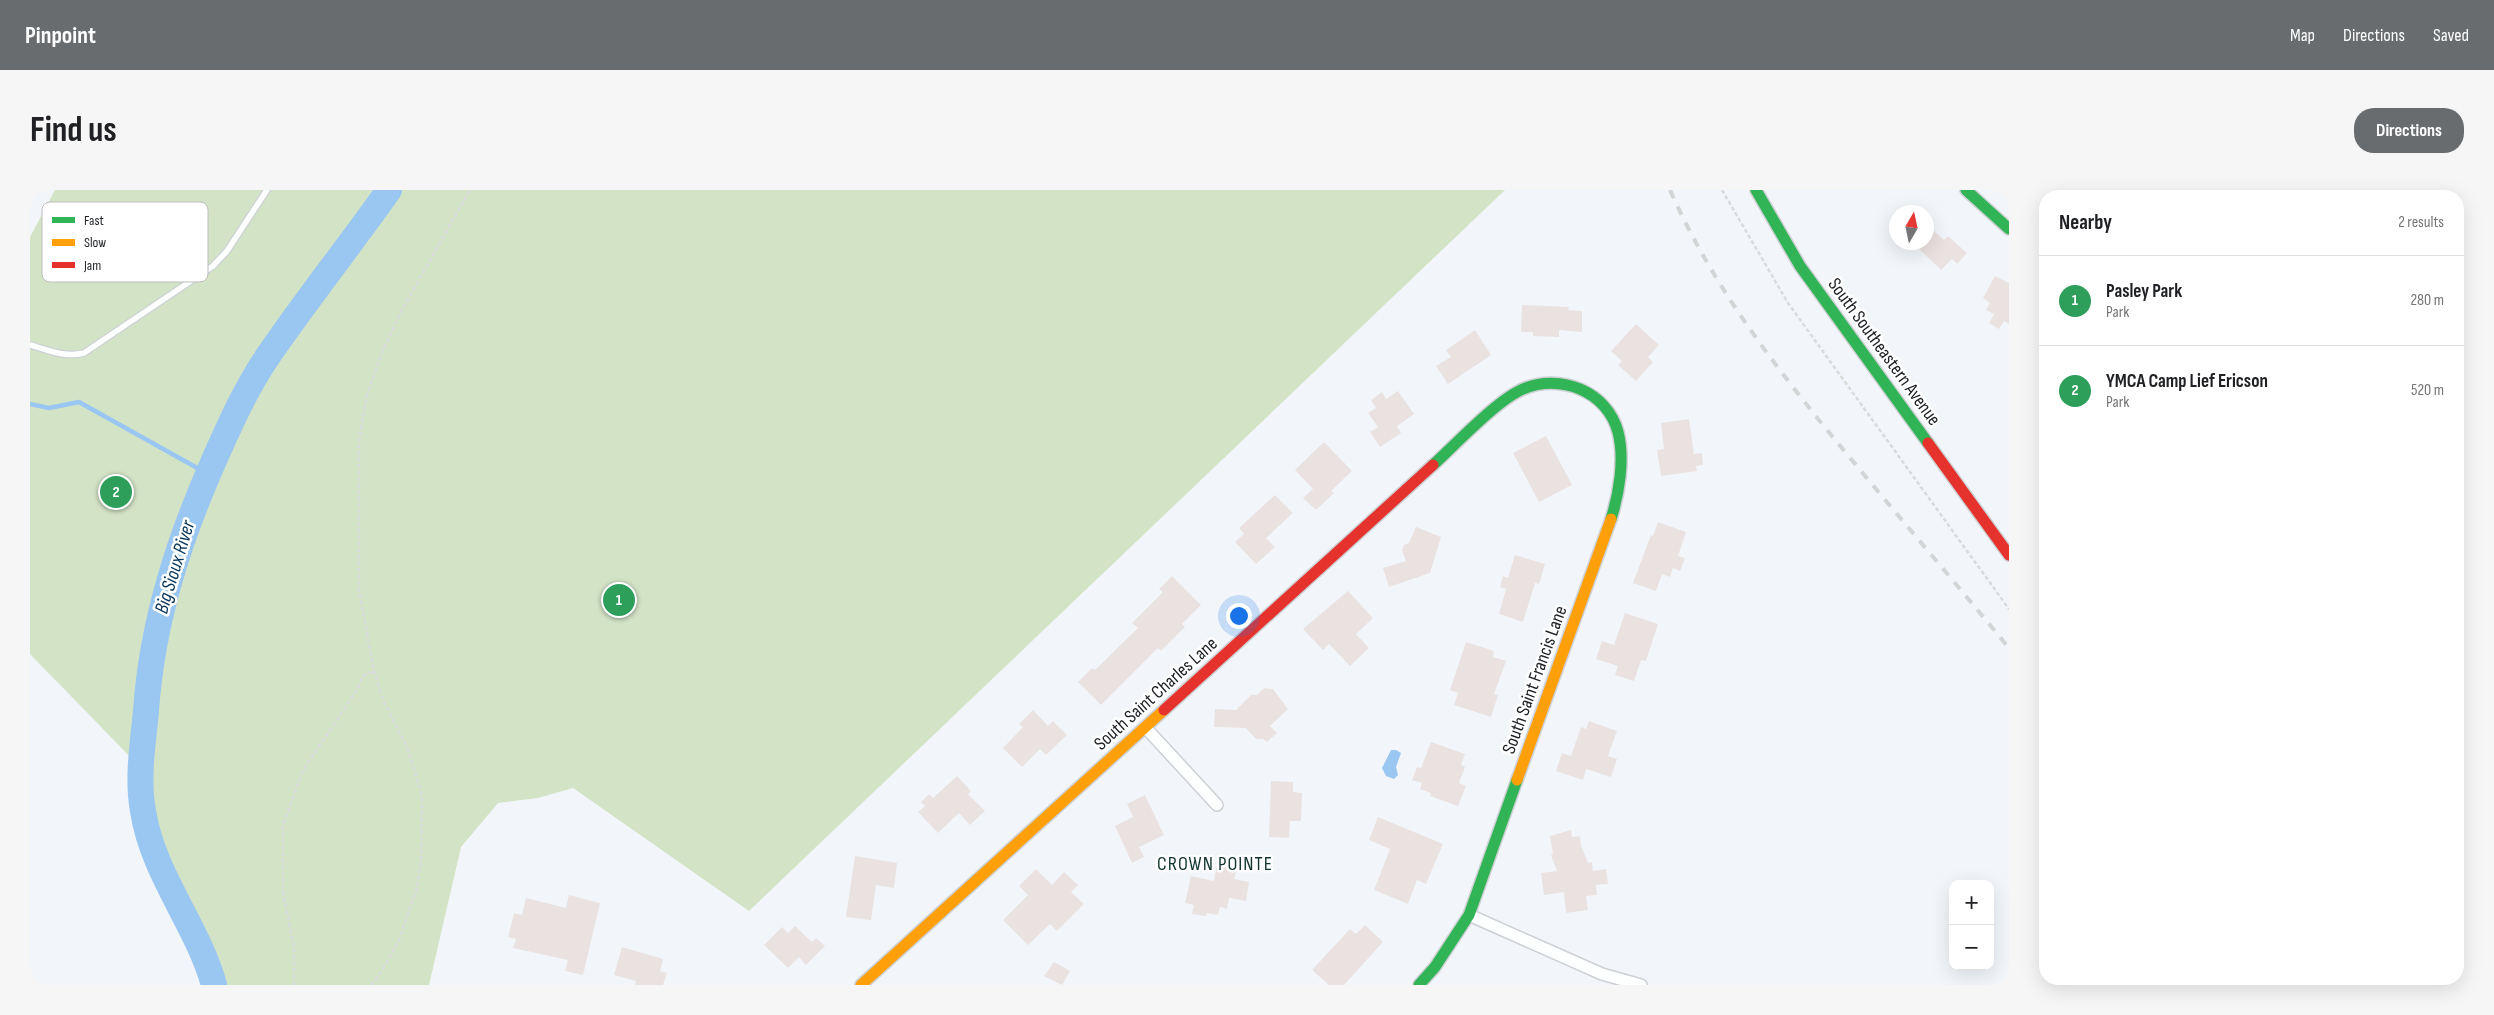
<!DOCTYPE html>
<html lang="en">
<head>
<meta charset="utf-8">
<style>
	body { margin:0; font-family:"Sofia Sans Condensed",sans-serif; background:#f6f6f6; color:#202124 }
	.controls { position:absolute; right:15px; bottom:15px; display:grid; overflow:hidden; border-radius:10px; box-shadow:0 5px 20px #0002 }
	.controls button { width:45px; height:45px; display:grid; place-items:center; padding:0; border:0; border-bottom:1px solid #e0e0e0; background:#fff; color:#202124; font:25px sans-serif }
	.compass { position:absolute; left:1859px; top:15px; width:45px; height:45px; border-radius:50%; background:#fff; box-shadow:0 5px 20px #0002; rotate:9deg }
	.you { position:absolute; left:1208px; top:425px; width:18px; height:18px; margin:-12px; border:4px solid #fff; border-radius:50%; background:#1a73e8; box-shadow:0 0 0 8px #1a73e833 }
	.badge { display:grid; place-items:center; width:32px; height:32px; border-radius:50%; background:#686c6f; color:#fff; font-size:16px; font-weight:700 }
	.pin { position:absolute; translate:-50% -50%; border:2px solid #fff; box-shadow:0 1px 5px #0006 }
	.list { margin:0; padding:0; list-style:none }
	h2 { display:flex; justify-content:space-between; align-items:center; height:65px; margin:0; padding:0 20px; font-size:21px }
	h2 small { font-size:16px; font-weight:400; color:#757577 }
	.list li { display:grid; grid-template-columns:32px 1fr auto; gap:15px; align-items:center; box-sizing:border-box; height:90px; padding:0 20px; border-top:1px solid #e0e0e0 }
	.list b { display:block; font-size:19px; white-space:nowrap }
	.list p { margin:0; font-size:16px; white-space:nowrap; color:#757577 }
	.list em { font-size:16px; font-style:normal; color:#757577 }
	.map { position:relative; flex:none; width:1979px; height:795px; overflow:hidden; border-radius:20px }
	header { display:flex; align-items:center; gap:30px; box-sizing:border-box; height:70px; padding:0 25px; background:#686c6f; color:#fff }
	header strong { font-size:24px }
	nav { display:flex; gap:28px; margin-inline-start:auto; font-size:18px }
	.intro { display:flex; align-items:center; justify-content:space-between; box-sizing:border-box; height:120px; padding:0 30px }
	h1 { margin:0; font-size:35px }
	.button { padding:12px 22px; border-radius:20px; background:#686c6f; color:#fff; font-size:18px; font-weight:700 }
	main { display:flex; gap:30px; padding:0 30px }
	aside { flex:1; background:#fff; border-radius:20px; box-shadow:0 5px 20px #0002 }
	.map>svg:first-child { display:block }
</style>
</head>
<body>
<header>
<strong>Pinpoint</strong>
<nav><a>Map</a><a>Directions</a><a>Saved</a></nav>
</header>
<div class="intro"><h1>Find us</h1><a class="button">Directions</a></div>
<main>
<div class="map">
<svg width="1979" height="795" viewBox="0 0 1979 795">
	<rect width="100%" height="100%" fill="#f2f6fa"/>
	<!-- green -->
	<path fill="#d3e3c6" d="M25,0H1475L719,721L543,598L508,608L468,613L431,657L399,795H184C161,715 105,669 111,578L0,464V47Z"/>
	<!-- water -->
	<path fill="#9ac6f2" d="M1361,560H1366L1371,563L1366,577L1368,585L1364,589L1356,586L1352,578Z"/>
	<g fill="none" stroke-linecap="round" stroke-linejoin="round">
		<!-- stream -->
		<path stroke="#9ac6f2" stroke-width="4.5" d="M0,214L19,218L49,212L178,284"/>
		<!-- river -->
		<path stroke="#9ac6f2" stroke-width="26" d="M184,795C167,734 123,685 113,621C107,588 113,553 116,521C122,432 149,349 185,268C201,232 217,196 240,163C278,108 320,55 359,0"/>
	</g>
	<!-- building -->
	<path fill="#eae2e0" d="M1896,34L1914,50L1918,46L1937,63L1927,74L1922,69L1911,80L1882,52H1896Z
		M1965,86L1979,93V134L1974,131L1969,139L1959,133L1964,124L1956,120L1960,113L1953,108Z
		M1492,115L1539,117L1538,120L1552,121V142L1529,140V147L1503,146V142H1491Z
		M1606,134L1629,155L1618,167L1623,172L1606,191L1588,175L1592,171L1581,161Z
		M1445,140L1461,165L1418,194L1406,176L1421,167L1416,160Z
		M1368,201L1384,224L1367,236L1371,243L1350,257L1340,242L1348,237L1338,223L1346,218L1341,210L1352,202L1356,209Z
		M1659,229L1664,264L1672,263L1673,275L1666,276L1667,281L1631,286L1627,260L1634,259L1631,233Z
		M1516,246L1542,295L1509,312L1483,263Z
		M1294,252L1322,281L1301,301L1304,303L1286,320L1273,308L1283,299L1265,280Z
		M1245,305L1263,323L1236,348L1245,357L1226,374L1205,352L1214,344L1209,338Z
		M1628,332L1656,342L1648,366L1655,368L1650,381L1643,378L1640,387L1632,384L1626,401L1603,393L1621,345L1623,346Z
		M1386,337L1411,347L1400,383L1359,397L1353,378L1376,371L1372,360L1374,355L1379,353Z
		M1485,365L1515,374L1509,394L1505,393L1493,432L1469,424L1476,399L1470,397L1473,386L1478,388Z
		M1142,386L1171,415L1152,434L1155,437L1131,461L1128,458L1071,515L1048,492L1062,478L1065,480L1108,438L1102,433L1133,402L1129,399Z
		M1318,401L1343,428L1326,444L1339,458L1320,476L1299,454L1293,460L1273,439Z
		M1595,423L1628,434L1616,471L1611,470L1604,491L1585,485L1588,476L1566,469L1572,451L1584,455Z
		M1436,452L1464,461L1463,467L1476,471L1464,504L1468,505L1461,527L1424,515L1428,503L1420,500Z
		M1234,498L1243,499L1258,519L1240,536L1247,543L1237,552L1233,549H1226L1216,538L1184,537L1185,519L1206,520L1221,505H1227Z
		M1003,520L1018,536L1023,531L1037,545L1016,565L1010,559L992,577L973,558L993,537L989,534Z
		M1559,531L1587,541L1578,566L1587,569L1581,587L1556,579L1553,590L1526,581L1532,563L1541,566L1551,537L1556,539Z
		M1401,552L1435,564L1431,575L1435,577L1429,593L1436,596L1428,616L1400,606L1401,603L1390,599L1392,593L1382,590L1387,577L1391,578Z
		M927,586L941,601L938,604L955,621L940,635L929,623L908,643L888,622L895,616L891,612L899,604L903,608Z
		M1241,591L1263,592V602L1272,603L1271,631H1260L1259,648L1239,647Z
		M1115,605L1134,645L1109,657L1114,667L1102,673L1085,636L1103,627L1097,614Z
		M1348,627L1413,654L1396,694L1387,690L1378,714L1344,700L1360,659L1339,650Z
		M1541,640L1542,647L1550,646L1551,656L1558,673L1562,672L1563,681L1576,679L1578,694L1566,695L1567,705L1556,706L1558,720L1536,723L1534,702L1514,705L1511,683L1527,681L1521,665L1523,664L1520,646Z
		M825,666L867,673L864,698L846,695L841,730L816,727Z
		M1187,674L1207,678L1204,689L1219,692L1216,711L1199,708L1197,719L1190,717L1188,725L1177,723L1176,726L1162,724L1164,715L1155,713L1161,686L1184,691Z
		M1006,679L1022,695L1034,682L1048,695L1041,702L1054,714L1027,741L1020,734L998,755L973,730L998,705L989,696Z
		M539,705L570,713L553,785L535,781L538,770L483,758L486,749L478,747L484,723L492,725L496,708L536,718Z
		M1335,735L1353,752L1314,795H1299L1282,780L1320,739L1326,744Z
		M765,736L782,752L786,748L795,756L776,775L769,767L758,778L734,755L752,737L758,743Z
		M592,757L633,769L630,781L637,783L633,795H605L606,791L584,785Z
		M1024,772L1040,781L1032,795L1014,786Z"/>
	<g fill="none" stroke-linecap="round" stroke-linejoin="round">
		<defs>
			<path id="lane" d="M0,155C18,160 35,168 54,163L183,76L197,61L237,0"/>
			<path id="street" d="M1115,537L1187,615
				M1439,725L1572,784L1611,795"/>
			<path id="fast" d="M1726,0L1770,76L1898,253
				M1936,0L1979,39
				M1403,275C1425,255 1467,210 1493,199C1530,183 1577,201 1588,242C1595,269 1589,304 1581,329
				M1389,795L1405,777L1439,725L1487,590"/>
			<path id="slow" d="M1487,590L1581,329
				M831,795L1134,520"/>
			<path id="jam" d="M1898,253L1979,365
				M1134,520L1403,275"/>
		</defs>
		<!-- lane casing -->
		<use href="#lane" stroke="#cdd0d4" stroke-width="8"/>
		<!-- street casing -->
		<use href="#street" stroke="#cdd0d4" stroke-width="14"/>
		<!-- fast casing -->
		<use href="#fast" stroke="#cdd0d4" stroke-width="14"/>
		<!-- slow casing -->
		<use href="#slow" stroke="#cdd0d4" stroke-width="14"/>
		<!-- jam casing -->
		<use href="#jam" stroke="#cdd0d4" stroke-width="14"/>
		<!-- path -->
		<path stroke="#d8dadb" stroke-width="2.5" stroke-dasharray="4 2.5" stroke-linecap="butt" d="M1692,0L1758,113L1979,419
			M264,795V757L253,702V635L273,580L327,500L333,486L344,481
			M341,795L352,781L369,750L387,698L391,670L392,605L377,557L353,510L344,481L329,400V252L336,208L352,162L372,120L440,0"/>
		<!-- lane -->
		<use href="#lane" stroke="#fdfefe" stroke-width="5.5"/>
		<!-- street -->
		<use href="#street" stroke="#fdfefe" stroke-width="11"/>
		<!-- fast -->
		<use href="#fast" stroke="#30b455" stroke-width="11"/>
		<!-- slow -->
		<use href="#slow" stroke="#ff9f0a" stroke-width="11"/>
		<!-- jam -->
		<use href="#jam" stroke="#e5322d" stroke-width="11"/>
		<!-- rail -->
		<path stroke="#d3d4d5" stroke-width="4" stroke-dasharray="9 9" stroke-linecap="butt" d="M1640,0C1681,92 1735,163 1797,240C1857,313 1919,385 1979,458"/>
	</g>
	<g text-anchor="middle" dominant-baseline="central" stroke-width="5" stroke-linejoin="round" paint-order="stroke">
		<!-- street labels -->
		<g font-size="19" fill="#1e2124" stroke="#fff">
			<text transform="translate(1854 162) rotate(54)">South Southeastern Avenue</text>
			<text transform="translate(1505 490) rotate(-70)">South Saint Francis Lane</text>
			<text transform="translate(1126 504) rotate(-42)">South Saint Charles Lane</text>
		</g>
		<!-- water labels -->
		<g font-size="20" font-style="italic" fill="#07345b" stroke="#fff">
			<text transform="translate(145 377) rotate(-73)">Big Sioux River</text>
		</g>
		<!-- neighbourhood labels -->
		<g font-size="20" letter-spacing="1" fill="#11332f" stroke="#fff">
			<text x="1185" y="674">CROWN POINTE</text>
		</g>
	</g>
	<!-- legend -->
	<rect x="12" y="12" width="166" height="80" rx="8" fill="#fff" stroke="#bcbcbd" stroke-width="1"/>
	<rect x="22" y="27" width="23" height="6" fill="#30b455"/>
	<rect x="22" y="49" width="23" height="7" fill="#ff9f0a"/>
	<rect x="22" y="72" width="23" height="6" fill="#e5322d"/>
	<g font-size="14" fill="#1e2124">
		<text x="54" y="35">Fast</text>
		<text x="54" y="57">Slow</text>
		<text x="54" y="80">Jam</text>
	</g>
</svg>
<div class="controls">
<button>+</button>
<button>−</button>
</div>
<svg class="compass" viewBox="-18 -18 36 36"><path d="M0-13l5 13h-10z" fill="#e53935"/><path d="M0 13l5-13h-10z" fill="#757577"/></svg>
<div class="you"></div>
<div class="pin badge" style="left:589px;top:410px;background:#2e9e5b">1</div>
<div class="pin badge" style="left:86px;top:302px;background:#2e9e5b">2</div>
</div>
<aside>
<h2>Nearby<small>2 results</small></h2>
<ul class="list">
<li><span class="badge" style="background:#2e9e5b">1</span><div><b>Pasley Park</b><p>Park</p></div><em>280 m</em></li>
<li><span class="badge" style="background:#2e9e5b">2</span><div><b>YMCA Camp Lief Ericson</b><p>Park</p></div><em>520 m</em></li>
</ul>
</aside>
</main>
</body>
</html>
